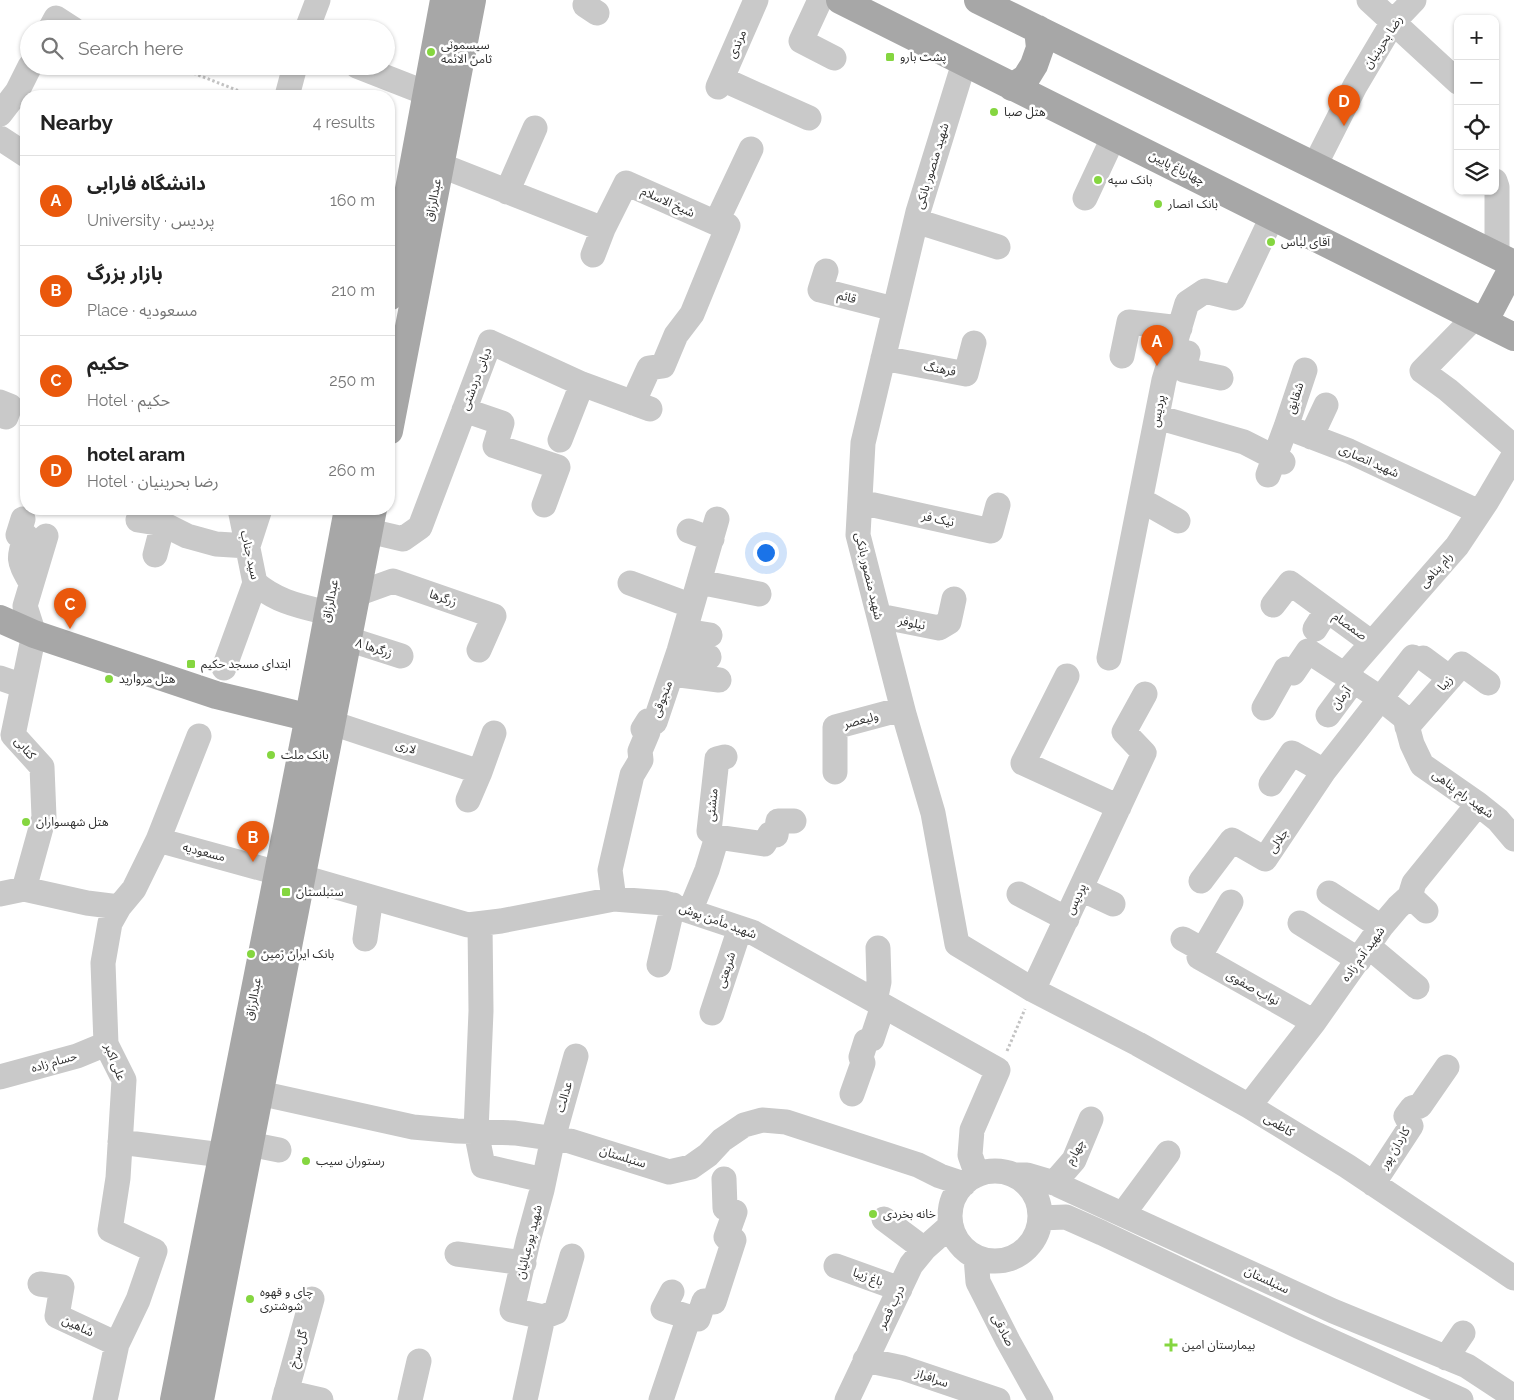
<!DOCTYPE html>
<html lang="en">
<head>
<meta charset="utf-8">
<style>
	body { margin:0; font-family:Raleway,"Noto Sans Arabic",sans-serif; background:#f2f2f2; color:#222 }
	.controls { position:absolute; right:15px; top:15px; display:grid; overflow:hidden; border-radius:10px; box-shadow:0 1px 4px #0004 }
	.controls button { width:45px; height:45px; display:grid; place-items:center; padding:0; border:0; border-bottom:1px solid #e0e0e0; background:#fff; color:#222; font:25px sans-serif }
	.you { position:absolute; left:765px; top:552px; width:18px; height:18px; margin:-12px; border:4px solid #fff; border-radius:50%; background:#1a73e8; box-shadow:0 0 0 8px #1a73e833 }
	.badge { display:grid; place-items:center; width:32px; height:32px; border-radius:50%; background:#ea580c; color:#fff; font-size:16px; font-weight:700 }
	.pin { position:absolute; translate:-50% -41px; filter:drop-shadow(0 1px 2px #0008) }
	.pin::after { content:''; position:absolute; top:26px; width:18px; height:15px; background:inherit; clip-path:polygon(0 0,100% 0,50% 100%) }
	.list { margin:0; padding:0; list-style:none }
	h2 { display:flex; justify-content:space-between; align-items:center; height:65px; margin:0; padding:0 20px; font-size:21px }
	h2 small { font-size:16px; font-weight:400; color:#767676 }
	.list li { display:grid; grid-template-columns:32px 1fr auto; gap:15px; align-items:center; box-sizing:border-box; height:90px; padding:0 20px; border-top:1px solid #e0e0e0 }
	.list b { display:block; font-size:19px; white-space:nowrap }
	.list p { margin:0; font-size:16px; white-space:nowrap; color:#767676 }
	.list em { font-size:16px; font-style:normal; color:#767676 }
	.icon { flex:none; width:28px; height:28px; fill:none; stroke:currentColor; stroke-width:2; stroke-linecap:round; stroke-linejoin:round }
	.map { position:relative; flex:none; width:1514px; height:1400px; overflow:hidden }
	.search { position:absolute; background:#fff; box-shadow:0 1px 4px #0004; left:20px; top:20px; width:375px; height:55px; display:flex; align-items:center; gap:12px; box-sizing:border-box; padding:0 18px; border-radius:28px; color:#767676; font-size:19px }
	.panel { position:absolute; background:#fff; box-shadow:0 1px 4px #0004; left:20px; top:90px; width:375px; height:425px; border-radius:20px }
	.map>svg:first-child { display:block }
</style>
</head>
<body>
<div class="map">
<svg width="1514" height="1400" viewBox="0 0 1514 1400">
	<rect width="100%" height="100%" fill="#fff"/>
	<g fill="none" stroke-linecap="round" stroke-linejoin="round">
		<!-- path -->
		<path stroke="#c3c3c3" stroke-width="3" stroke-dasharray="2.5 2.5" stroke-linecap="butt" d="M160,29L161,28
			M175,66L252,96
			M1007,1051L1025,1009"/>
		<!-- minor -->
		<path stroke="#c9c9c9" stroke-width="25" d="M587,0L585,5L597,13
			M820,0L801,41L834,58
			M1369,0L1458,82
			M50,29L56,18L73,29
			M307,29L318,0
			M964,63L918,212L863,443L858,535L904,714L933,813L957,944L1033,990L1138,1044L1249,1106L1347,1166L1514,1278
			M357,66L426,93
			M722,79L809,118
			M718,87L756,0
			M287,96L295,66
			M0,114L17,92L30,66
			M0,138L26,155
			M440,165L603,229L626,183L716,223L728,226L692,314L676,335L663,366L649,368L633,403
			M1315,165L1355,86L1393,22L1414,0
			M1495,181L1497,187V256
			M507,192L535,128
			M1085,198L1114,136
			M916,221L998,247
			M716,223L751,149
			M593,255L603,229
			M826,271L820,290L894,309
			M1475,317L1422,371L1448,390L1514,447
			M1173,349L1188,353L1184,370L1221,378
			M1122,356L1129,322L1180,328
			M883,358L966,374L974,343
			M0,402L10,406L6,417
			M464,410L502,423L495,446L558,467L544,505
			M1157,417L1244,442L1283,462
			M1286,427L1349,451L1479,512
			M1311,437L1326,405
			M560,440L582,384
			M1268,475L1286,427L1305,370
			M1141,500L1178,521
			M860,502L991,531L998,505
			M240,509L255,583C277,602 300,606 328,613
			M23,519L18,535L26,536C17,560 19,561 31,583
			M138,520L163,524L187,536L216,544L248,546L260,509
			M369,531L403,539L420,527L490,342L582,384L650,409
			M689,531L712,539
			M155,555L163,524
			M699,582L759,594
			M630,583L692,606
			M357,594L393,581L494,616L479,650
			M1273,605L1290,583L1372,643
			M879,616L939,628L949,622L954,599
			M1315,629L1327,610
			M685,631L710,635
			M348,639L401,656
			M679,651L709,657
			M1109,658L1164,380L1187,303L1205,291L1234,298L1272,217
			M1423,658L1450,678
			M224,668L255,583
			M672,674L719,680
			M1345,674L1457,546L1487,501L1514,455
			M1067,676L1023,763L1119,807
			M0,678L23,686
			M1264,708L1286,669L1293,673L1308,651L1380,698L1405,718L1412,744L1422,765L1478,804L1498,820L1514,839
			M1328,715L1354,680
			M332,723L480,772L494,733
			M1407,727L1462,664L1488,683
			M835,772V727L902,709
			M1271,784L1292,753L1324,771
			M468,800L480,772
			M717,837L764,844L770,834L776,835L778,821H794
			M158,840L278,873
			M302,877L468,925L501,921L614,899L665,903L752,932L998,1070L972,1130L970,1155L977,1175
			M1201,881L1232,840L1265,859L1324,771L1413,657
			M24,889L44,817L42,767L13,735L34,634L25,606L46,536
			M1081,889L1113,904
			M1329,893L1381,927
			M0,894L24,889L87,903L119,907
			M1019,894L1067,919
			M1410,896L1426,911
			M614,899L610,870L632,775L641,760L640,751L648,732L643,729L648,721L655,722L679,651L717,519
			M1231,902L1199,957L1314,1022
			M690,911L707,870L717,837L709,831L717,759L725,757
			M1300,923L1359,960
			M480,924L481,1011L476,1131L483,1166L539,1179L542,1190
			M365,939L371,897
			M1183,939L1203,950
			M1368,946L1417,987
			M659,965L673,905
			M1033,990L1144,753L1124,732L1145,694
			M875,1001L879,982L878,948
			M712,1013L740,928
			M0,1077L77,1056L106,1044
			M241,1089L413,1127L457,1131L515,1133L570,1141L669,1172L691,1167L708,1155L722,1140L744,1125L762,1120L786,1122L918,1165L940,1176L964,1184
			M852,1094L863,1063L861,1057L866,1041L872,1039L883,1006
			M1249,1106L1314,1022L1381,927L1398,907L1410,896L1414,883L1478,804
			M120,1142L222,1155
			M249,1144L279,1150
			M950 1216a45 45 0 1 1 90 0a45 45 0 1 1-90 0Z
			M1015,1175H1027L1054,1183L1333,1311L1467,1366L1514,1397
			M1054,1183L1074,1160L1091,1119
			M1373,1184L1411,1126L1406,1116L1412,1108L1420,1106L1447,1067
			M1123,1214L1168,1153
			M1040,1218L1066,1217L1102,1233L1300,1327L1461,1400
			M884,1219L924,1249
			M457,1254L524,1263
			M976,1257L978,1282L1008,1341L1041,1400
			M836,1266L900,1289
			M40,1284L62,1287L57,1316L117,1344
			M672,1292L663,1309L689,1317
			M543,1317L556,1312L572,1256
			M1446,1358L1463,1333
			M865,1360L903,1368L998,1400
			M286,1392L321,1400
			M105,1400L117,1344L138,1300L155,1251L110,1230L118,1178L124,1080L106,1044L103,963L110,923L119,907L134,889L158,840L199,736
			M284,1400L312,1299
			M410,1400L419,1361
			M525,1400L543,1317L512,1310L528,1241L542,1190L553,1138L576,1056
			M661,1400L689,1317L698,1319L704,1301L714,1302L734,1240L726,1237L735,1212L725,1208L724,1179
			M847,1400L911,1265L924,1249L951,1225"/>
		<!-- major -->
		<path stroke="#a7a7a7" stroke-width="28" d="M840,0L1514,337
			M978,0L1514,264
			M1012,87L1026,78L1034,65L1040,48L1038,29
			M389,297L444,0
			M1484,322L1514,265
			M389,431L472,0
			M0,619L34,634L216,695L327,722
			M174,1400L310,711L348,509
			M200,1400L373,509"/>
	</g>
	<!-- markers -->
	<g fill="#85d640" stroke="#fff" stroke-width="2">
		<circle cx="431" cy="52" r="5"/>
		<rect x="885" y="52" width="10" height="10" rx="2.5"/>
		<circle cx="994" cy="112" r="5"/>
		<circle cx="1098" cy="180" r="5"/>
		<circle cx="1158" cy="204" r="5"/>
		<circle cx="1271" cy="242" r="5"/>
		<rect x="186" y="659" width="10" height="10" rx="2.5"/>
		<circle cx="109" cy="679" r="5"/>
		<circle cx="271" cy="755" r="5"/>
		<circle cx="26" cy="822" r="5"/>
		<rect x="281" y="887" width="10" height="10" rx="2.5"/>
		<circle cx="251" cy="954" r="5"/>
		<circle cx="306" cy="1161" r="5"/>
		<circle cx="873" cy="1214" r="5"/>
		<circle cx="250" cy="1299" r="5"/>
		<path d="M1168.5 1337.5h5v5h5v5h-5v5h-5v-5h-5v-5h5z"/>
	</g>
	<g text-anchor="middle" dominant-baseline="central" stroke-width="5" stroke-linejoin="round" paint-order="stroke">
		<!-- street labels -->
		<g font-size="12" fill="#2f2f2f" stroke="#fff">
			<text transform="translate(1383 42) rotate(-57)">رضا بحرینیان</text>
			<text transform="translate(737 44) rotate(-66)">مرندی</text>
			<text transform="translate(932 166) rotate(-73)">شهید منصور بانکی</text>
			<text transform="translate(1177 168) rotate(27)">چهارباغ پایین</text>
			<text transform="translate(433 200) rotate(-79)">عبدالرزاق</text>
			<text transform="translate(668 202) rotate(24)">شیخ الاسلام</text>
			<text transform="translate(847 297) rotate(15)">قائم</text>
			<text transform="translate(940 369) rotate(11)">فرهنگ</text>
			<text transform="translate(476 379) rotate(-69)">دیانی دردشتی</text>
			<text transform="translate(1295 398) rotate(-72)">شقایق</text>
			<text transform="translate(1158 411) rotate(-79)">پردیس</text>
			<text transform="translate(1369 461) rotate(24)">شهید انصاری</text>
			<text transform="translate(938 519) rotate(12)">نیک فر</text>
			<text transform="translate(250 555) rotate(77)">سید جناب</text>
			<text transform="translate(1436 570) rotate(-48)">رام پناهی</text>
			<text transform="translate(869 576) rotate(77)">شهید منصور بانکی</text>
			<text transform="translate(443 598) rotate(19)">زرگرها</text>
			<text transform="translate(330 601) rotate(-79)">عبدالرزاق</text>
			<text transform="translate(912 623) rotate(11)">نیلوفر</text>
			<text transform="translate(1350 626) rotate(36)">صمصام</text>
			<text transform="translate(374 648) rotate(18)">زرگرها ۸</text>
			<text transform="translate(1445 683) rotate(-49)">زیبا</text>
			<text transform="translate(1341 698) rotate(-54)">آرمان</text>
			<text transform="translate(662 699) rotate(-69)">منجوقی</text>
			<text transform="translate(861 720) rotate(-15)">ولیعصر</text>
			<text transform="translate(406 747) rotate(18)">لاری</text>
			<text transform="translate(25 748) rotate(49)">کتابی</text>
			<text transform="translate(1463 794) rotate(36)">شهید رام پناهی</text>
			<text transform="translate(712 805) rotate(-84)">منشئی</text>
			<text transform="translate(1278 841) rotate(-56)">جلالی</text>
			<text transform="translate(204 852) rotate(15)">مسعودیه</text>
			<text transform="translate(1076 899) rotate(-65)">پردیس</text>
			<text transform="translate(718 921) rotate(20)">شهید مأمن پوش</text>
			<text transform="translate(1363 954) rotate(-54)">شهید آدم زاده</text>
			<text transform="translate(726 970) rotate(-72)">شریعتی</text>
			<text transform="translate(1253 988) rotate(29)">نواب صفوی</text>
			<text transform="translate(253 999) rotate(-79)">عبدالرزاق</text>
			<text transform="translate(54 1062) rotate(-16)">حسام زاده</text>
			<text transform="translate(115 1062) rotate(69)">علی اکبر</text>
			<text transform="translate(564 1097) rotate(-74)">عدالت</text>
			<text transform="translate(1279 1125) rotate(31)">کاظمی</text>
			<text transform="translate(1395 1148) rotate(-59)">کاردان پور</text>
			<text transform="translate(1075 1152) rotate(-61)">چهارم</text>
			<text transform="translate(623 1157) rotate(17)">سنبلستان</text>
			<text transform="translate(529 1242) rotate(-76)">شهید پورعبائیان</text>
			<text transform="translate(868 1277) rotate(20)">باغ زیبا</text>
			<text transform="translate(1267 1280) rotate(25)">سنبلستان</text>
			<text transform="translate(891 1307) rotate(-64)">درب قصر</text>
			<text transform="translate(78 1326) rotate(25)">شاهین</text>
			<text transform="translate(1003 1330) rotate(62)">صادقی</text>
			<text transform="translate(298 1349) rotate(-74)">گل سرخ</text>
			<text transform="translate(932 1378) rotate(19)">سرافراز</text>
		</g>
		<!-- poi labels -->
		<g font-size="12" fill="#2f2f2f" stroke="#fff" text-anchor="start">
			<text x="441" y="45">سیسمونی<tspan x="441" dy="14">ثامن الائمه</tspan></text>
			<text x="900" y="57">پشت بارو</text>
			<text x="1004" y="112">هتل صبا</text>
			<text x="1108" y="180">بانک سپه</text>
			<text x="1168" y="204">بانک انصار</text>
			<text x="1281" y="242">آقای لباس</text>
			<text x="201" y="664">ابتدای مسجد حکیم</text>
			<text x="119" y="679">هتل مروارید</text>
			<text x="281" y="755">بانک ملت</text>
			<text x="36" y="822">هتل شهسواران</text>
			<text x="296" y="892">سنبلستان</text>
			<text x="261" y="954">بانک ایران زمین</text>
			<text x="316" y="1161">رستوران سيب</text>
			<text x="883" y="1214">خانه بخردی</text>
			<text x="260" y="1292">چای و قهوه<tspan x="260" dy="14">شوشتری</tspan></text>
			<text x="1182" y="1345">بیمارستان امین</text>
		</g>
	</g>
</svg>
<div class="controls">
<button>+</button>
<button>−</button>
<button><svg class="icon" aria-label="locate" viewBox="0 0 24 24"><circle cx="12" cy="12" r="6"/><path d="M12 2v4M12 18v4M2 12h4M18 12h4"/></svg></button>
<button><svg class="icon" aria-label="layers" viewBox="0 0 24 24"><path d="M12 4l9 5-9 5-9-5zM3 14l9 5 9-5"/></svg></button>
</div>
<div class="you"></div>
<div class="pin badge" style="left:1157px;top:366px">A</div>
<div class="pin badge" style="left:253px;top:862px">B</div>
<div class="pin badge" style="left:70px;top:629px">C</div>
<div class="pin badge" style="left:1344px;top:126px">D</div>
<div class="search"><svg class="icon" aria-label="search" viewBox="0 0 24 24"><circle cx="10" cy="10" r="6"/><path d="M15 15l6 6"/></svg>Search here</div>
<section class="panel">
<h2>Nearby<small>4 results</small></h2>
<ul class="list">
<li><span class="badge">A</span><div><b>دانشگاه فارابی</b><p>University · پردیس</p></div><em>160 m</em></li>
<li><span class="badge">B</span><div><b>بازار بزرگ</b><p>Place · مسعودیه</p></div><em>210 m</em></li>
<li><span class="badge">C</span><div><b>حکیم</b><p>Hotel · حکیم</p></div><em>250 m</em></li>
<li><span class="badge">D</span><div><b>hotel aram</b><p>Hotel · رضا بحرینیان</p></div><em>260 m</em></li>
</ul>
</section>
</div>
</body>
</html>
